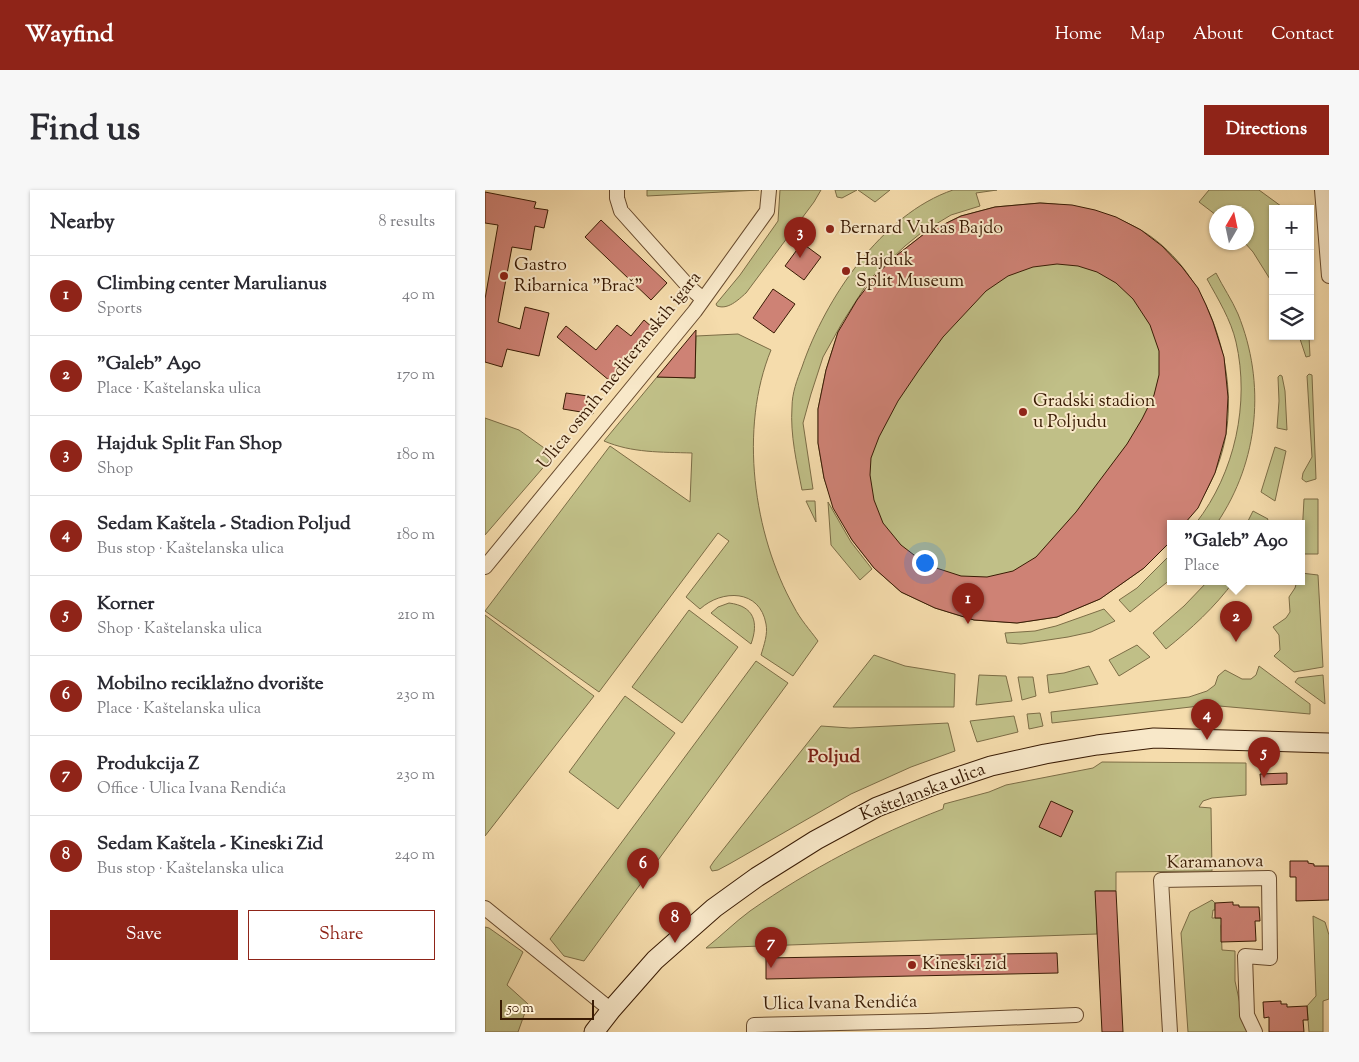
<!DOCTYPE html>
<html lang="en">
<head>
<meta charset="utf-8">
<style>
	body { margin:0; font-family:"Sorts Mill Goudy",serif; background:#f7f7f7; color:#2b2b33 }
	.controls { position:absolute; right:15px; top:15px; display:grid; overflow:hidden; border-radius:0px; box-shadow:0 1px 4px #0004 }
	.controls button { width:45px; height:45px; display:grid; place-items:center; padding:0; border:0; border-bottom:1px solid #e1e1e2; background:#fff; color:#2b2b33; font:25px sans-serif }
	.compass { position:absolute; left:724px; top:15px; width:45px; height:45px; border-radius:50%; background:#fff; box-shadow:0 1px 4px #0004; rotate:9deg }
	.scale { position:absolute; left:15px; bottom:12px; width:94px; box-sizing:border-box; padding-left:5px; border:2px solid #391b04; border-top:0; font-size:14px; line-height:18px; white-space:nowrap; color:#391b04; -webkit-text-stroke:4px #f8e8c9; paint-order:stroke }
	.you { position:absolute; left:439px; top:372px; width:18px; height:18px; margin:-12px; border:4px solid #fff; border-radius:50%; background:#1a73e8; box-shadow:0 0 0 8px #1a73e833 }
	.badge { display:grid; place-items:center; width:32px; height:32px; border-radius:50%; background:#8f2418; color:#fff; font-size:16px; font-weight:700 }
	.pin { position:absolute; translate:-50% -41px; filter:drop-shadow(0 1px 2px #0008) }
	.pin::after { content:''; position:absolute; top:26px; width:18px; height:15px; background:inherit; clip-path:polygon(0 0,100% 0,50% 100%) }
	.popup { position:absolute; left:682px; top:330px; width:138px; height:65px; box-sizing:border-box; display:grid; place-content:center; border-radius:0px; background:#fff; filter:drop-shadow(0 1px 4px #0005); font-size:16px; white-space:nowrap; color:#7c7c81 }
	.popup b { font-size:19px; color:#2b2b33 }
	.popup::after { content:''; position:absolute; left:50%; top:100%; margin-left:-10px; border:10px solid transparent; border-top-color:#fff }
	.list { margin:0; padding:0; list-style:none }
	h2 { display:flex; justify-content:space-between; align-items:center; height:65px; margin:0; padding:0 20px; font-size:21px }
	h2 small { font-size:16px; font-weight:400; color:#7c7c81 }
	.list li { display:grid; grid-template-columns:32px 1fr auto; gap:15px; align-items:center; box-sizing:border-box; height:80px; padding:0 20px; border-top:1px solid #e1e1e2 }
	.list b { display:block; font-size:19px; white-space:nowrap }
	.list p { margin:0; font-size:16px; white-space:nowrap; color:#7c7c81 }
	.list em { font-size:16px; font-style:normal; color:#7c7c81 }
	.actions { display:flex; gap:10px; padding:15px 20px }
	.actions a { flex:1; padding:11px 0; border:1px solid #8f2418; border-radius:0px; text-align:center; font-size:18px; color:#8f2418 }
	.actions .main { background:#8f2418; color:#fff }
	.icon { flex:none; width:28px; height:28px; fill:none; stroke:currentColor; stroke-width:2; stroke-linecap:round; stroke-linejoin:round }
	.map { position:relative; flex:none; width:844px; height:842px; overflow:hidden; border-radius:0px }
	header { display:flex; align-items:center; gap:30px; box-sizing:border-box; height:70px; padding:0 25px; background:#8f2418; color:#fff }
	header strong { font-size:24px }
	nav { display:flex; gap:28px; margin-inline-start:auto; font-size:18px }
	.intro { display:flex; align-items:center; justify-content:space-between; box-sizing:border-box; height:120px; padding:0 30px }
	h1 { margin:0; font-size:35px }
	.button { padding:12px 22px; border-radius:0px; background:#8f2418; color:#fff; font-size:18px; font-weight:700 }
	main { display:flex; gap:30px; padding:0 30px }
	aside { flex:1; background:#fff; border-radius:0px; box-shadow:0 1px 4px #0004 }
	.map>svg:first-child { display:block }
</style>
</head>
<body>
<header>
<strong>Wayfind</strong>
<nav><a>Home</a><a>Map</a><a>About</a><a>Contact</a></nav>
</header>
<div class="intro"><h1>Find us</h1><a class="button">Directions</a></div>
<main>
<aside>
<h2>Nearby<small>8 results</small></h2>
<ul class="list">
<li><span class="badge">1</span><div><b>Climbing center Marulianus</b><p>Sports</p></div><em>40 m</em></li>
<li><span class="badge">2</span><div><b>&quot;Galeb&quot; A90</b><p>Place · Kaštelanska ulica</p></div><em>170 m</em></li>
<li><span class="badge">3</span><div><b>Hajduk Split Fan Shop</b><p>Shop</p></div><em>180 m</em></li>
<li><span class="badge">4</span><div><b>Sedam Kaštela - Stadion Poljud</b><p>Bus stop · Kaštelanska ulica</p></div><em>180 m</em></li>
<li><span class="badge">5</span><div><b>Korner</b><p>Shop · Kaštelanska ulica</p></div><em>210 m</em></li>
<li><span class="badge">6</span><div><b>Mobilno reciklažno dvorište</b><p>Place · Kaštelanska ulica</p></div><em>230 m</em></li>
<li><span class="badge">7</span><div><b>Produkcija Z</b><p>Office · Ulica Ivana Rendića</p></div><em>230 m</em></li>
<li><span class="badge">8</span><div><b>Sedam Kaštela - Kineski Zid</b><p>Bus stop · Kaštelanska ulica</p></div><em>240 m</em></li>
</ul>
<div class="actions"><a class="main">Save</a><a>Share</a></div>
</aside>
<div class="map">
<svg width="844" height="842" viewBox="0 0 844 842">
	<rect width="100%" height="100%" fill="#f5dcac"/>
	<filter id="stains"><feTurbulence type="fractalNoise" baseFrequency=".004" numOctaves="4"/><feColorMatrix values="0 0 0 0 .2 0 0 0 0 .09 0 0 0 0 .02 0 0 0 .5 -.17"/></filter>
	<radialGradient id="worn" r=".72"><stop offset=".6" stop-color="#630" stop-opacity="0"/><stop offset="1" stop-color="#630" stop-opacity=".3"/></radialGradient>
	<!-- green -->
	<path fill="#c0bf87" stroke="#7c6d46" d="M162,0H274L162,6Z
		M295,0H336L329,12L261,103C253,110 243,120 232,116L231,114L255,85L293,31Z
		M350,0H372L357,8L352,7Z
		M373,0H405L390,12Z
		M468,0H512L491,3L495,16L466,25L436,43L420,56L385,89L357,133L338,167L326,204L318,233L328,299L317,300C312,274 305,245 307,217C307,203 312,190 317,177C340,109 397,24 468,0Z
		M724,0H774L800,19H788V94L768,62L760,53L762,22H732L731,25L714,12Z
		M555,13C591,15 622,21 654,39C720,76 753,172 741,244C736,276 720,308 700,333H686V351L659,378L615,409L572,427L532,433L489,430L450,418L416,402L389,378L367,350L349,318L339,288L333,253V219L341,180L353,142L391,85L412,65L439,44L476,26L510,17Z
		M731,83C738,97 747,110 753,124C781,193 774,271 732,333H711C750,283 765,213 751,152C746,130 733,109 722,89Z
		M253,144L286,160C254,238 268,344 309,417C315,429 325,440 333,451L308,486L276,465C279,455 283,444 281,434C275,399 237,399 215,419L201,407L244,351L233,343L114,502L0,421L125,256L205,312L207,263C176,262 147,263 119,251L172,187L210,188L211,146Z
		M814,146H824L825,166L821,167Z
		M824,184L827,185L831,289L821,292L817,289L818,283L827,267L822,186Z
		M795,185L797,186L800,201L802,240L792,238L794,211L793,187Z
		M0,228L34,240L69,265L0,345Z
		M790,257L801,261L790,311L776,302Z
		M819,309H833V364H816Z
		M321,311H330L331,332Z
		M343,312L366,352L387,379L375,390L346,355Z
		M768,321L783,329L781,333H762Z
		M686,364V389L645,422L634,410L652,398Z
		M816,383L833,385L838,477L809,482L789,466L795,460L794,445L788,437L801,428L805,422L804,407L810,398L812,391H816Z
		M723,391H749C730,417 706,439 681,459L668,443L699,416Z
		M244,413C269,416 274,432 266,454L226,423L233,417Z
		M619,419L630,431L606,442L583,447L536,454L522,453L520,443L550,441L571,436Z
		M204,420L253,457L197,533L147,497Z
		M0,425L109,506L0,646Z
		M652,455L665,467L634,486L624,470Z
		M389,465L420,476L470,484L469,517H348Z
		M271,471L303,493L99,771L79,766L65,749Z
		M604,476L613,494L564,503L562,485L579,483Z
		M774,476L825,514V524L723,515L567,533L566,522L704,507L722,501L730,495L733,486L740,480L757,489H766L771,485Z
		M494,485L521,486L527,511L491,515Z
		M838,485L840,514L810,492L813,488Z
		M533,487H548L551,506L537,510Z
		M140,506L190,543L133,619L84,582Z
		M555,523L558,536L544,539L542,524Z
		M529,526L533,542L492,552L485,531Z
		M463,533L470,561L426,577L366,604L246,673L233,680L227,681L225,677L229,671L336,536L365,538Z
		M617,572L761,573V605L727,608L718,611L714,617L726,618L727,681L631,682V701H611L612,744L221,758C236,746 250,732 265,721C325,679 390,645 458,619L459,614L504,602L521,595L608,578Z
		M727,710L730,713V720H728L727,728H738L736,736L737,760L750,761V791L760,837L764,842H703L696,743L705,722Z
		M828,726L840,732L844,745V809L838,811V842H824L822,816L831,806Z
		M0,737L4,738L38,762L22,795L43,814L33,842H0Z"/>
	<!-- building -->
	<path fill="#ce8275" stroke="#391b04" fill-rule="evenodd" d="M0,2L51,12L49,18L63,20L59,38L50,36L46,60L27,57L13,132L35,139L40,117L64,123L54,166L22,159L17,177L0,172V109L13,35L0,33Z
		M555,13L587,15L610,20L631,27L656,40L677,56L697,77L713,98L721,115L728,132L739,167L743,207L741,244L730,283L713,318L700,333H686V351L659,378L615,409L572,427L532,433L489,430L450,418L416,402L389,378L367,350L348,318L339,288L333,253V219L341,180L353,142L372,110L391,85L412,65L439,44L476,26L510,17ZM572,74L593,76L612,82L631,93L648,109L665,135L674,161V185L669,205L657,229L642,254L591,322L551,367L528,381L502,387L476,386L442,375L416,355L398,333L389,310L385,285L386,268L394,247L413,211L434,180L458,147L501,101L523,86L548,77Z
		M116,30L182,93L166,110L100,47Z
		M317,53L336,67L319,90L300,76Z
		M288,99L310,114L289,143L268,128Z
		M159,130L168,138L125,191L72,147L81,136L111,160L132,135L146,146Z
		M211,140L210,188L172,187Z
		M81,203L110,207L108,224L78,219Z
		M802,583V594L776,595L775,584Z
		M566,611L588,621L576,647L554,637Z
		M805,671H823V673L829,674V676H844V710L811,711V687H805Z
		M610,701H631L638,842H617Z
		M748,712V715H754V717H774L775,731H770L771,751L736,752V728H730V713Z
		M572,763L573,783L281,789V768Z
		M796,811V814H802V817L822,816L823,830H818L819,842H784V827L779,828L778,812Z"/>
	<g fill="none" stroke-linecap="round" stroke-linejoin="round">
		<defs>
			<path id="street" d="M132,0V8L136,21L204,97L218,109
				M837,0L844,86
				M0,377L210,121L282,21L284,0
				M0,718L126,820
				M269,842V835L442,831L591,825
				M685,842L676,690L784,688L785,768L760,766L762,825L770,842"/>
			<path id="secondary" d="M109,842L126,820L170,770L229,718L272,687L331,650L392,617L449,595L506,576L560,564L612,555L669,548L844,553"/>
		</defs>
		<!-- street casing -->
		<use href="#street" stroke="#684b2e" stroke-width="16"/>
		<!-- secondary casing -->
		<use href="#secondary" stroke="#391b04" stroke-width="21"/>
		<!-- street -->
		<use href="#street" stroke="#f8e8c9" stroke-width="14"/>
		<!-- secondary -->
		<use href="#secondary" stroke="#f8e8c9" stroke-width="19"/>
	</g>
	<!-- markers -->
	<g fill="#8f2418" stroke="#f8e8c9" stroke-width="2">
		<circle cx="345" cy="39" r="5"/>
		<circle cx="361" cy="81" r="5"/>
		<circle cx="19" cy="86" r="5"/>
		<circle cx="538" cy="222" r="5"/>
		<circle cx="427" cy="775" r="5"/>
	</g>
	<g text-anchor="middle" dominant-baseline="central" stroke-width="4" stroke-linejoin="round" paint-order="stroke">
		<!-- poi labels -->
		<g font-size="18" fill="#391b04" stroke="#f8e8c9" text-anchor="start">
			<text x="355" y="39">Bernard Vukas Bajdo</text>
			<text x="371" y="71">Hajduk<tspan x="371" dy="21">Split Museum</tspan></text>
			<text x="29" y="76">Gastro<tspan x="29" dy="21">Ribarnica "Brač"</tspan></text>
			<text x="548" y="212">Gradski stadion<tspan x="548" dy="21">u Poljudu</tspan></text>
			<text x="437" y="775">Kineski zid</text>
		</g>
		<!-- street labels -->
		<g font-size="18" fill="#391b04" stroke="#f8e8c9">
			<text transform="translate(135 181) rotate(-51)">Ulica osmih mediteranskih igara</text>
			<text transform="translate(438 603) rotate(-21)">Kaštelanska ulica</text>
			<text transform="translate(730 673) rotate(-1)">Karamanova</text>
			<text transform="translate(355 814) rotate(-1)">Ulica Ivana Rendića</text>
		</g>
		<!-- neighbourhood labels -->
		<g font-size="19" font-weight="bold" fill="#7a1f14" stroke="#f8e8c9">
			<text x="349" y="567">Poljud</text>
		</g>
	</g>
	<rect width="100%" height="100%" filter="url(#stains)"/>
	<rect width="100%" height="100%" fill="url(#worn)"/>
</svg>
<div class="controls">
<button>+</button>
<button>−</button>
<button><svg class="icon" aria-label="layers" viewBox="0 0 24 24"><path d="M12 4l9 5-9 5-9-5zM3 14l9 5 9-5"/></svg></button>
</div>
<svg class="compass" viewBox="-18 -18 36 36"><path d="M0-13l5 13h-10z" fill="#e53935"/><path d="M0 13l5-13h-10z" fill="#7c7c81"/></svg>
<div class="scale">50 m</div>
<div class="you"></div>
<div class="pin badge" style="left:483px;top:434px">1</div>
<div class="pin badge" style="left:751px;top:452px">2</div>
<div class="popup"><b>&quot;Galeb&quot; A90</b>Place</div>
<div class="pin badge" style="left:315px;top:68px">3</div>
<div class="pin badge" style="left:722px;top:550px">4</div>
<div class="pin badge" style="left:779px;top:588px">5</div>
<div class="pin badge" style="left:158px;top:699px">6</div>
<div class="pin badge" style="left:286px;top:778px">7</div>
<div class="pin badge" style="left:190px;top:753px">8</div>
</div>
</main>
</body>
</html>
